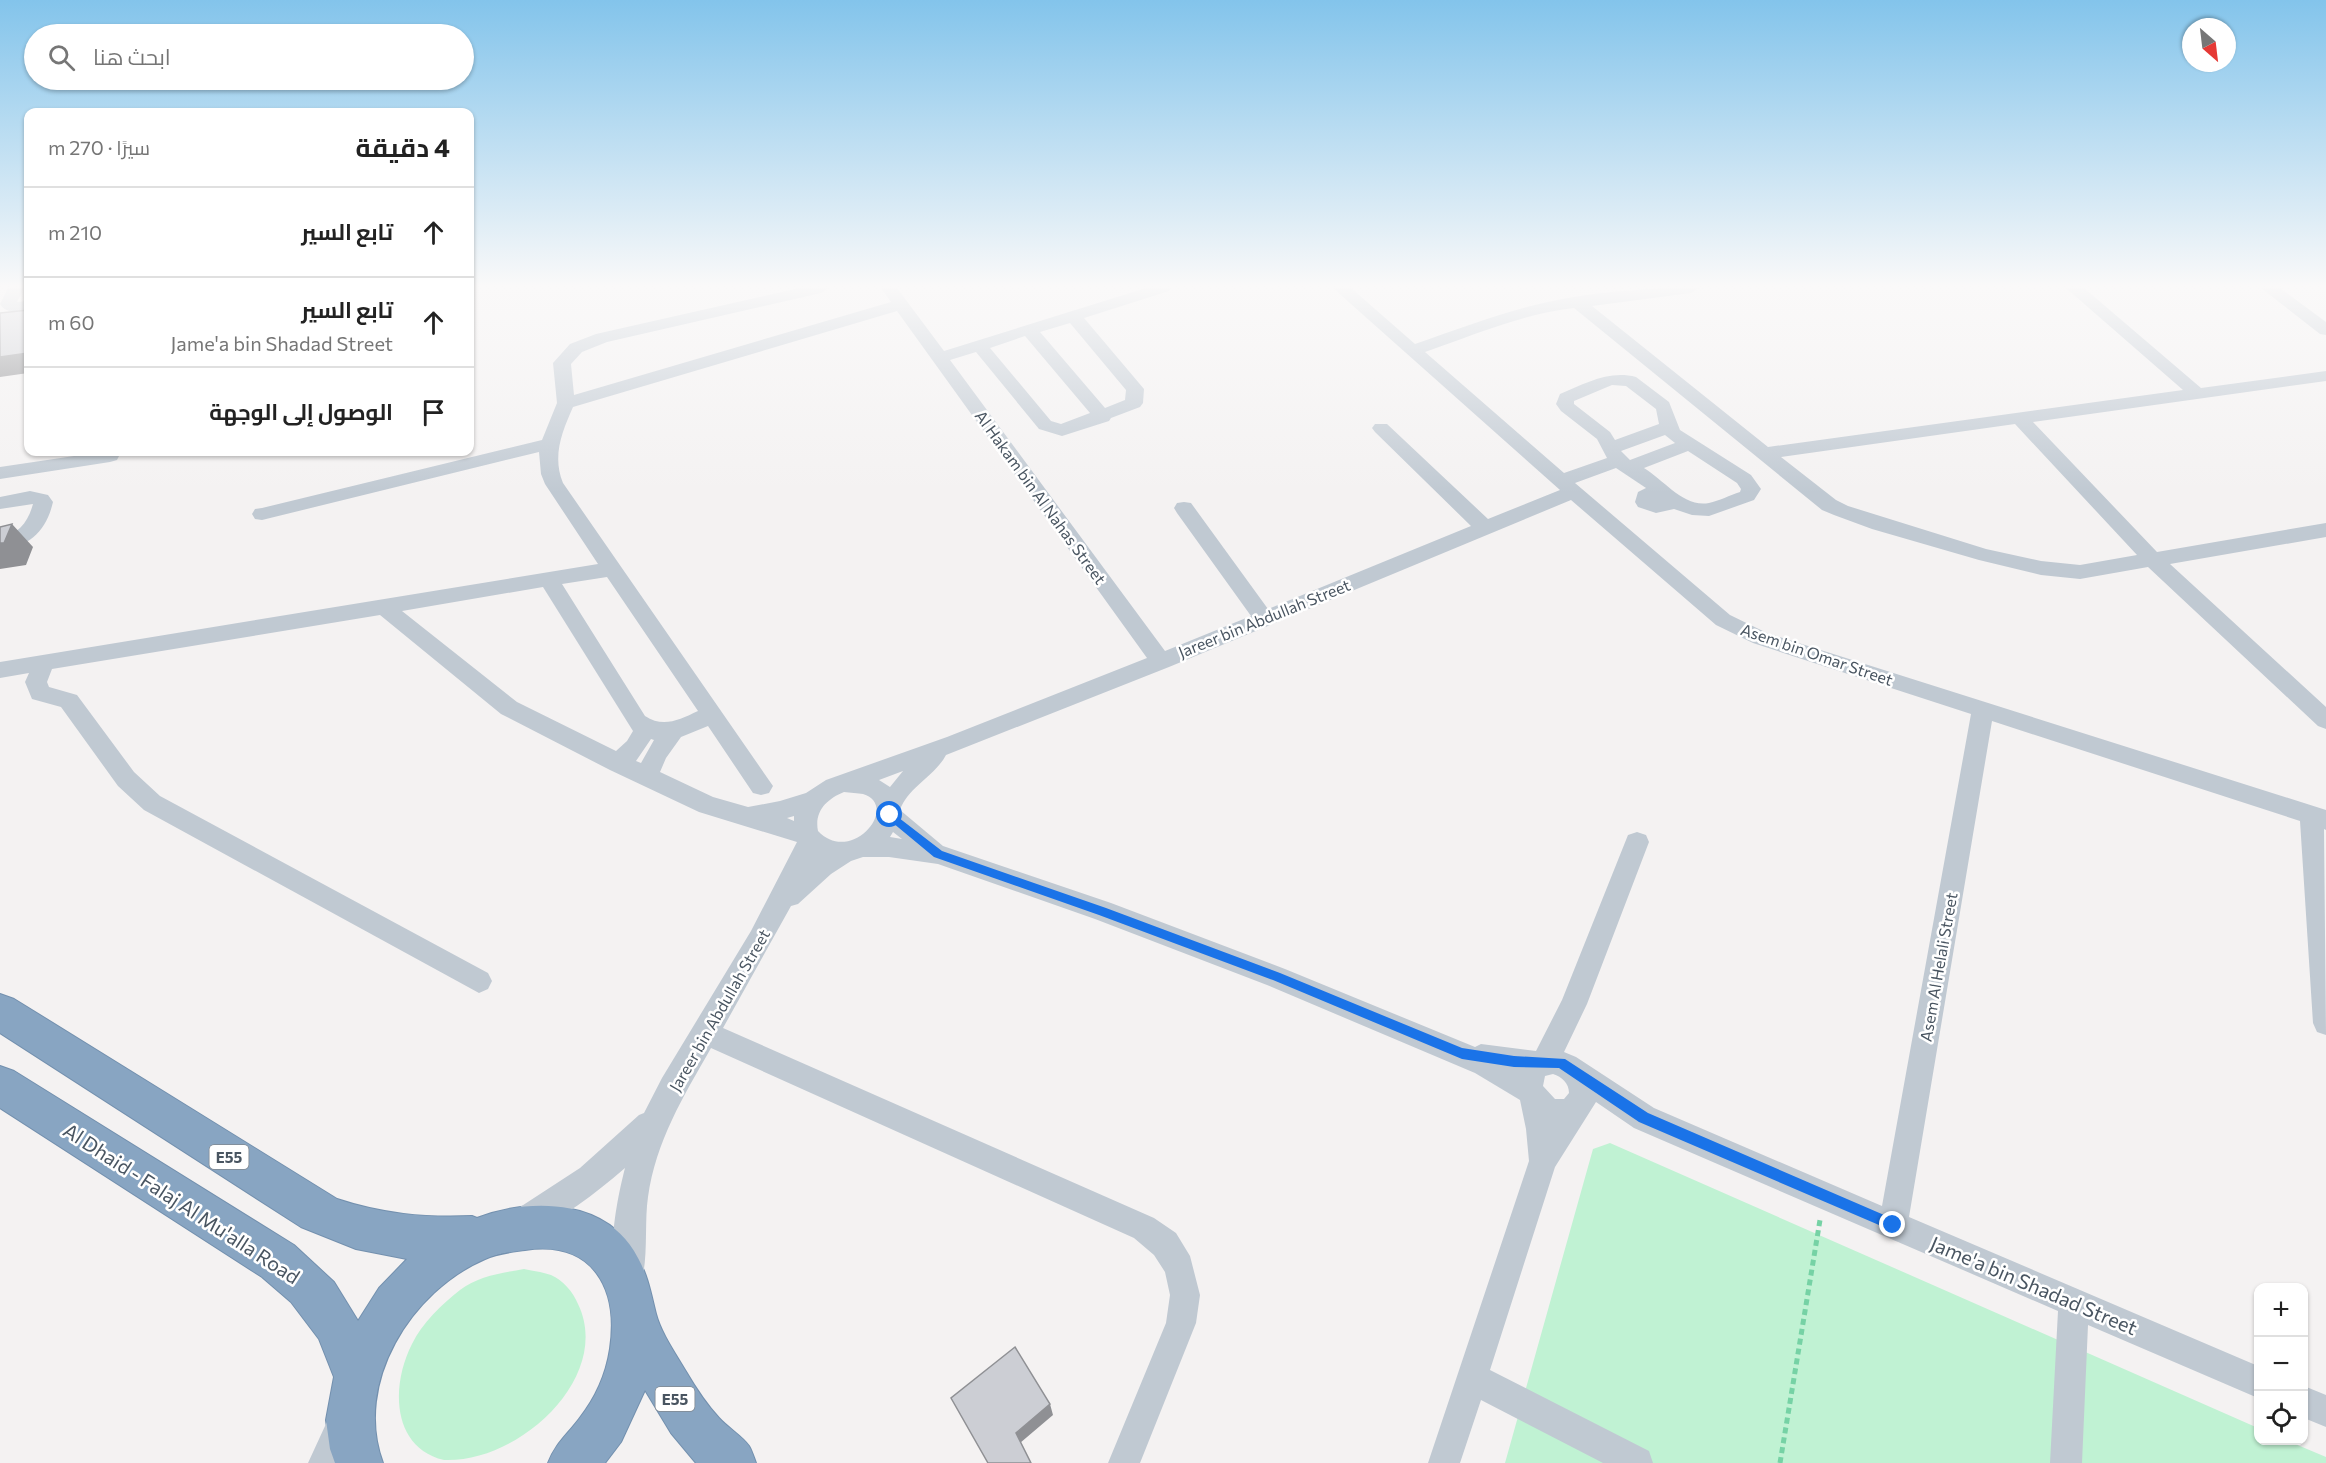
<!DOCTYPE html>
<html lang="ar">
<head>
<meta charset="utf-8">
<style>
	body { margin:0; font-family:Commissioner,Cairo,sans-serif; background:#f2f2f2; color:#222; direction:rtl }
	.controls { position:absolute; right:18px; bottom:18px; display:grid; overflow:hidden; border-radius:12px; box-shadow:0 2px 4px #0004 }
	.controls button { width:54px; height:54px; display:grid; place-items:center; padding:0; border:0; border-bottom:2px solid #e0e0e0; background:#fff; color:#222; font:30px sans-serif }
	.compass { position:absolute; left:2182px; top:18px; width:54px; height:54px; border-radius:50%; background:#fff; box-shadow:0 2px 4px #0004; rotate:152deg }
	.stop { position:absolute; width:18px; height:18px; margin:-14px; border:4px solid #1a73e8; border-radius:50%; background:#fff }
	.stop.end { background:#1a73e8; border-color:#fff; box-shadow:0 2px 6px #0008 }
	.list { margin:0; padding:0; list-style:none }
	h2 { display:flex; justify-content:space-between; align-items:center; height:78px; margin:0; padding:0 24px; font-size:26px }
	h2 small { font-size:20px; font-weight:400; color:#767676 }
	.list li { display:grid; grid-template-columns:39px 1fr auto; gap:18px; align-items:center; box-sizing:border-box; height:90px; padding:0 24px; border-top:2px solid #e0e0e0 }
	.list b { display:block; font-size:22px; white-space:nowrap }
	.list p { margin:0; font-size:20px; white-space:nowrap; color:#767676 }
	.list em { font-size:20px; font-style:normal; color:#767676 }
	.icon { flex:none; width:33px; height:33px; fill:none; stroke:currentColor; stroke-width:2; stroke-linecap:round; stroke-linejoin:round }
	.map { position:relative; flex:none; width:2326px; height:1463px; overflow:hidden; direction:ltr }
	.search { position:absolute; background:#fff; box-shadow:0 2px 4px #0004; left:24px; top:24px; width:450px; height:66px; display:flex; align-items:center; gap:15px; box-sizing:border-box; padding:0 21px; border-radius:33px; color:#767676; font-size:22px }
	.panel { position:absolute; background:#fff; box-shadow:0 2px 4px #0004; left:24px; top:108px; width:450px; height:348px; border-radius:12px; direction:rtl }
	.map>svg:first-child { display:block }
</style>
</head>
<body>
<div class="map">
<svg width="2326" height="1463" viewBox="0 0 2326 1463">
	<rect width="100%" height="100%" fill="#f4f2f2"/>
	<!-- green -->
	<path fill="#c0f2d3" d="M1610,1143L2258,1428V1440L2288,1441L2326,1457V1463H1505L1593,1149Z
		M524,1269C532,1271 543,1272 551,1275C563,1280 573,1292 578,1304C613,1376 520,1463 444,1460C391,1447 391,1385 412,1344C422,1323 442,1304 460,1290C478,1276 502,1273 524,1269Z"/>
	<g fill="none" stroke-linecap="round" stroke-linejoin="round">
		<defs>
			<path id="highway" d="M0,994L14,999L337,1199C382,1214 424,1218 472,1216L477,1218C531,1197 608,1199 638,1258C648,1276 651,1294 656,1314C661,1333 675,1353 685,1370C695,1387 706,1404 719,1418C728,1428 742,1436 749,1446C752,1451 754,1458 756,1463H696L671,1433L645,1390L621,1442L605,1463H548C556,1443 566,1436 579,1419C595,1399 606,1375 610,1349C619,1288 593,1240 525,1250C511,1252 498,1253 485,1259C411,1291 353,1383 383,1463H335L330,1449L326,1420L334,1377L319,1339L291,1302L262,1277L0,1108V1066L14,1071L294,1245L334,1282L358,1321L379,1288L407,1259L356,1249L301,1227L0,1033Z"/>
		</defs>
		<!-- highway casing -->
		<use href="#highway" stroke="#7390ae" stroke-width="2"/>
		<!-- path -->
		<path stroke="#76d2a5" stroke-width="5" stroke-dasharray="6 4" stroke-linecap="butt" d="M1780,1463L1820,1220"/>
		<!-- minor -->
		<path fill="#c0c9d2" fill-rule="evenodd" d="M8,288H24L17,302L28,301V311C18,312 6,314 0,304Z
			M799,288H829L821,293L607,342L582,352L571,364L574,395L891,302L881,288H897L944,351L1146,288H1171L1169,291L1084,318L1144,389L1143,403L1140,407L1111,418L1109,421L1062,436L1039,429L976,352L950,360L1165,651L1251,616L1177,513L1174,508L1177,503L1184,502L1191,503L1268,609L1471,526L1375,432L1372,428L1375,424H1387L1488,519L1560,490L1333,288H1351L1415,344C1459,329 1502,312 1548,302C1596,291 1649,288 1699,288L1691,293L1592,306L1768,447L2183,390L2066,288H2084L2201,388L2326,371V381L2033,422L2157,552L2326,523V537L2170,564L2326,707V729L2318,726L2148,567L2080,579L2041,575L1979,560L1872,529L1834,515L1822,510L1574,308C1522,314 1474,335 1425,352L1564,473L1607,458L1597,439L1561,411L1556,404L1560,394C1585,384 1608,370 1636,377L1669,402L1680,430L1751,475L1761,489L1754,500L1709,516L1692,515L1674,509L1656,513L1638,507L1635,502L1638,492L1646,488L1616,468L1575,483L1730,615L1767,633L2326,810V830L2324,829L2326,1035L2317,1032L2313,1023L2300,821L1992,721L1909,1217L2258,1366V1398L2088,1325L2082,1463H2050L2058,1311L1634,1128L1596,1102L1555,1167L1490,1370L1649,1451L1653,1463H1603L1481,1400L1460,1463H1428L1529,1161L1526,1129L1520,1100L1475,1073L1267,985L1095,919L938,864L889,857H863L851,861L831,874L798,904L791,906L723,1028L1154,1218L1176,1233L1190,1256L1200,1295L1196,1323L1140,1463H1108L1166,1323L1170,1295L1165,1272L1154,1255L1134,1238L711,1048C683,1097 656,1141 648,1197C644,1223 649,1263 640,1285L629,1289L618,1285C606,1255 617,1199 625,1168C595,1194 561,1220 524,1236L514,1231L509,1221L514,1211L580,1168L639,1115L644,1113L662,1078L751,931L797,842L699,812L610,770L501,714L380,615L52,669L47,682L49,687L77,695L134,772L160,796L488,973L492,981L488,989L479,993L144,810L118,786L61,707L32,699L25,682L29,673L0,678V662L598,564L545,484L541,474L539,452L262,520L255,519L252,514L255,509L262,508L542,440L557,403L553,363L570,344L596,334ZM897,311L1147,658L947,737L826,780L806,793L780,801L748,807L713,797L660,772L666,758L681,737L708,726L753,793L761,795L769,793L773,786L563,483C552,456 562,432 573,407ZM1070,323L1126,390L1125,400L1105,408L1040,332ZM1025,336L1090,413L1061,424L1051,421L990,348ZM1612,385L1626,386L1656,409L1659,424L1615,440L1610,432L1574,404V401ZM2015,424L2137,555L2080,565L2041,561L1986,549L1848,506L1836,500L1781,457ZM1665,435L1675,443L1630,460L1621,451ZM1688,451L1737,483L1741,489L1740,492C1730,495 1719,501 1709,503C1684,508 1664,480 1644,468ZM1571,500L1716,625L1753,643L1971,714L1882,1206L1654,1108L1576,1057L1564,1052L1587,1004L1649,842L1646,835L1637,832L1628,835L1562,1000L1536,1051L1481,1044L1475,1047L1285,969L1111,903L943,846L900,810C908,787 935,776 946,755L1169,667ZM607,577L698,711C679,720 663,728 645,716L562,584ZM543,587L633,731L627,741L616,751L517,702L402,611ZM651,739L654,740L641,763L636,761ZM903,771L890,787L879,780ZM844,792C850,793 858,793 863,794C901,806 851,866 818,831C814,811 827,799 844,792ZM794,816V821L787,818ZM893,832L902,839L890,837ZM1553,1074C1562,1077 1569,1083 1569,1093L1564,1099H1555L1543,1086L1545,1076Z
			M2261,288H2280L2326,322V335L2320,334Z
			M101,452H115L119,456L117,460L110,462L0,479V467Z
			M30,491L48,495L53,502C46,532 30,545 0,552V538C19,534 28,522 33,504L0,509V497Z
			M2304,1386L2326,1395V1427L2304,1418Z
			M342,1408L353,1413L358,1424L341,1463H308L331,1413Z"/>
		<!-- highway -->
		<use href="#highway" fill="#88a5c2" fill-rule="evenodd"/>
	</g>
	<!-- shaded-wall -->
	<path fill="#8f9094" d="M28,353V373L0,377V357Z
		M12,524L33,547L26,565L0,569V543Z
		M1050,1404L1053,1415L1020,1443L1016,1433Z"/>
	<!-- building -->
	<path fill="#ccced4" stroke="#8f9094" stroke-width="1.5" d="M28,310V353L0,357V313Z
		M12,524L4,543H0V527Z
		M1015,1347L1050,1404L1016,1433L1031,1463H988L951,1398Z"/>
	<!-- sky -->
	<linearGradient id="sky" x2="0" y2="1"><stop stop-color="#83c4eb"/><stop offset="0.58" stop-color="#faf9f9"/><stop offset="1" stop-color="#faf9f9" stop-opacity="0"/></linearGradient>
	<rect width="2326" height="493" fill="url(#sky)"/>
	<!-- route -->
	<path fill="#1a73e8" d="M890,811L942,851L1106,908L1280,973L1462,1048L1514,1056L1565,1059L1648,1113L1898,1221L1900,1225L1898,1230L1893,1231L1639,1122L1559,1068L1514,1067L1462,1059L1273,980L1099,915L934,857L887,818V812Z"/>
	<g text-anchor="middle" dominant-baseline="central" stroke-width="5" stroke-linejoin="round" paint-order="stroke">
		<!-- shield labels -->
		<g fill="#fff" stroke="#808890" stroke-width="1.5">
			<rect x="209.5" y="1145" width="39" height="24" rx="4.5"/>
			<rect x="655.5" y="1387" width="39" height="24" rx="4.5"/>
		</g>
		<g font-size="15" font-weight="bold" fill="#495561">
			<text x="229" y="1157">E55</text>
			<text x="675" y="1399">E55</text>
		</g>
		<!-- street labels -->
		<g font-size="16" fill="#495561" stroke="#fff">
			<text transform="translate(1041 497) rotate(54)">Al Hakam bin Al Nahas Street</text>
			<text transform="translate(1264 618) rotate(-22)">Jareer bin Abdullah Street</text>
			<text transform="translate(1817 654) rotate(19)">Asem bin Omar Street</text>
			<text transform="translate(1938 967) rotate(-80)">Asem Al Helali Street</text>
			<text transform="translate(719 1010) rotate(-60)">Jareer bin Abdullah Street</text>
		</g>
		<!-- near-street labels -->
		<g font-size="20" fill="#495561" stroke="#fff">
			<text transform="translate(182 1203) rotate(33)">Al Dhaid - Falaj Al Mu'alla Road</text>
			<text transform="translate(2034 1285) rotate(23)">Jame'a bin Shadad Street</text>
		</g>
	</g>
</svg>
<div class="controls">
<button>+</button>
<button>−</button>
<button><svg class="icon" aria-label="locate" viewBox="0 0 24 24"><circle cx="12" cy="12" r="6"/><path d="M12 2v4M12 18v4M2 12h4M18 12h4"/></svg></button>
</div>
<svg class="compass" viewBox="-18 -18 36 36"><path d="M0-13l5 13h-10z" fill="#e53935"/><path d="M0 13l5-13h-10z" fill="#767676"/></svg>
<div class="stop" style="left:890px;top:815px"></div>
<div class="stop end" style="left:1893px;top:1225px"></div>
<div class="search"><svg class="icon" aria-label="search" viewBox="0 0 24 24"><circle cx="10" cy="10" r="6"/><path d="M15 15l6 6"/></svg>ابحث هنا</div>
<section class="panel">
<h2>4 دقيقة<small>سيرًا · 270 m</small></h2>
<ul class="list">
<li><svg class="icon" aria-label="ahead" viewBox="0 0 24 24"><path d="M12 20V5M6 11l6-6 6 6"/></svg><div><b>تابع السير</b></div><em>210 m</em></li>
<li><svg class="icon" aria-label="ahead" viewBox="0 0 24 24"><path d="M12 20V5M6 11l6-6 6 6"/></svg><div><b>تابع السير</b><p>Jame'a bin Shadad Street</p></div><em>60 m</em></li>
<li><svg class="icon" aria-label="arrive" viewBox="0 0 24 24"><path d="M6 21V4h12l-3 4 3 4H6"/></svg><div><b>الوصول إلى الوجهة</b></div></li>
</ul>
</section>
</div>
</body>
</html>
